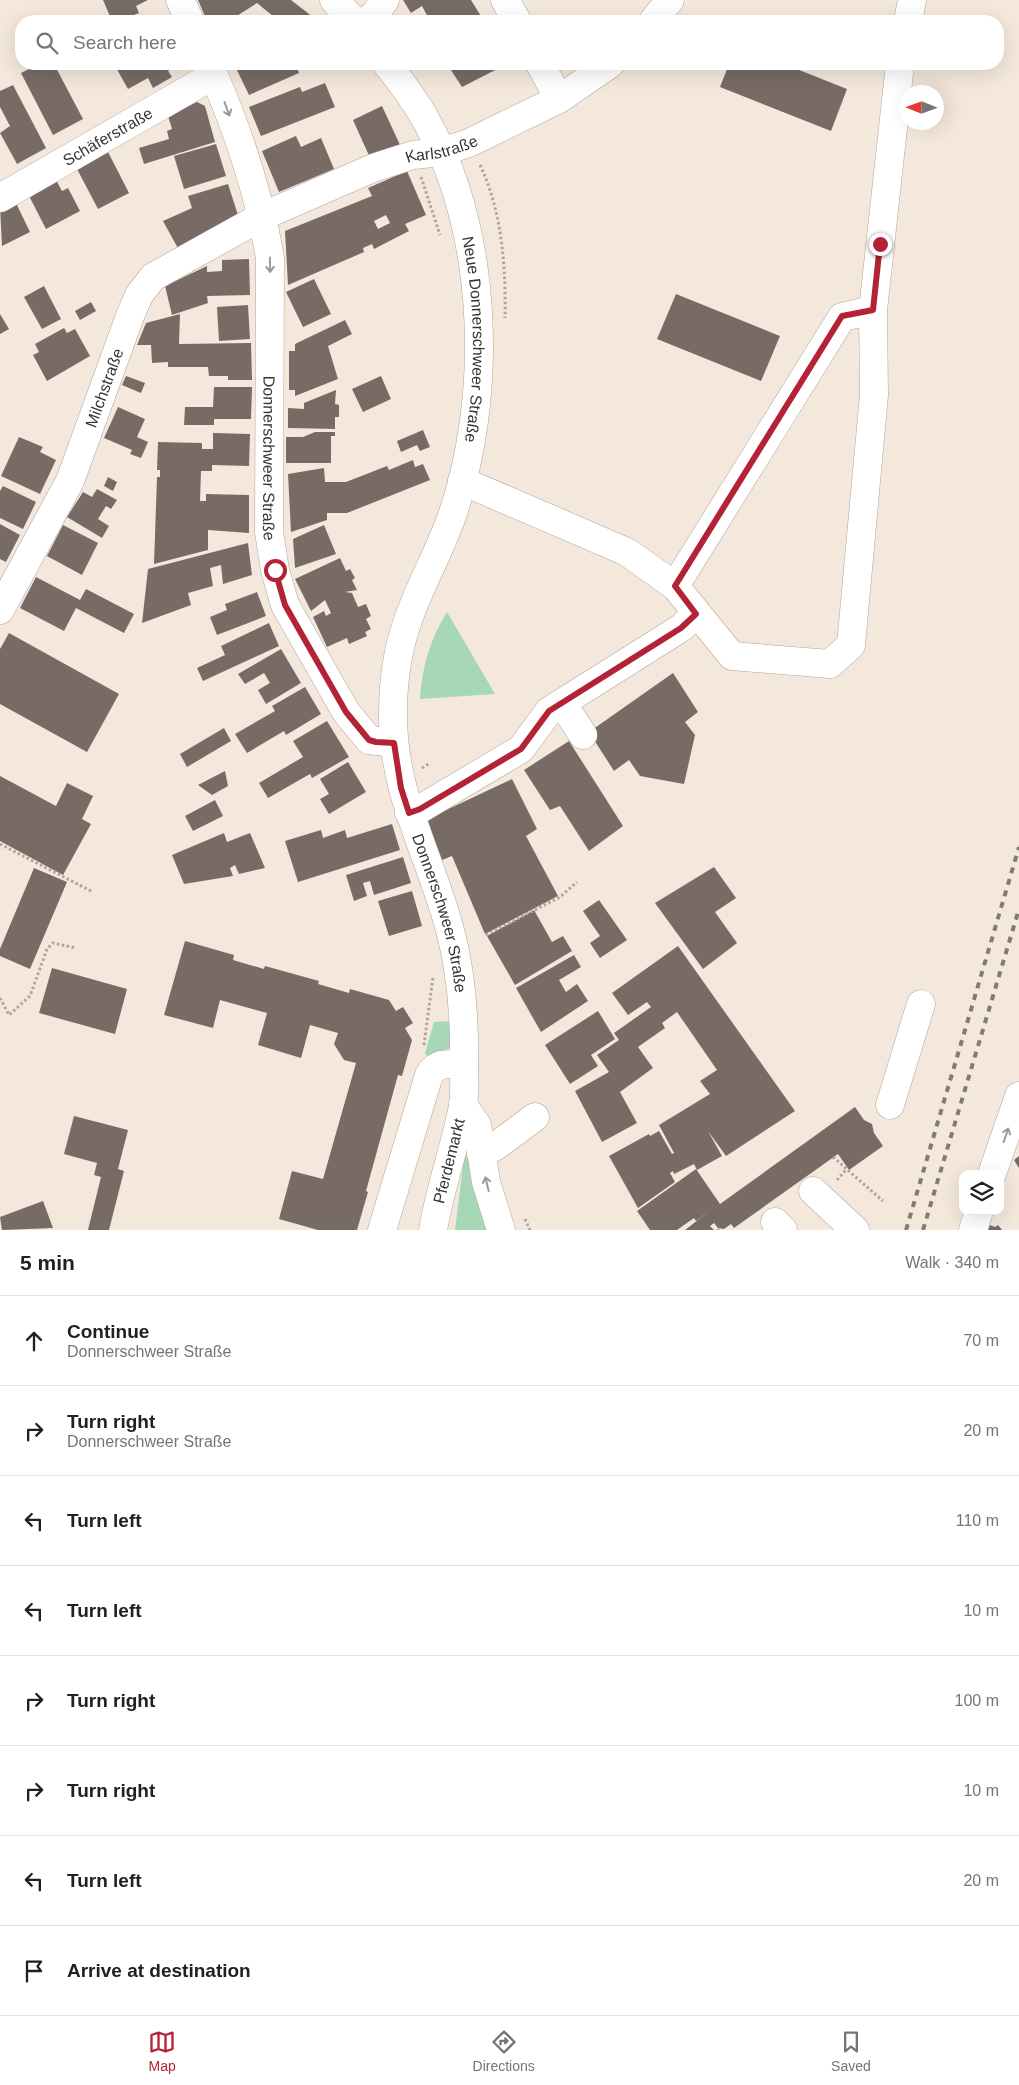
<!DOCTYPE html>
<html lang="en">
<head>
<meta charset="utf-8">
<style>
	body { margin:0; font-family:Helvetica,sans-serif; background:#f2f2f2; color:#202124 }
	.controls { position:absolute; right:15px; bottom:15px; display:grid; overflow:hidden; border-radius:10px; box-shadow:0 5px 20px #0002 }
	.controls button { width:45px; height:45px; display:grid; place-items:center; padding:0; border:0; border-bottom:1px solid #e0e0e0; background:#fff; color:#202124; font:25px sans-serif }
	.compass { position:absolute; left:899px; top:85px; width:45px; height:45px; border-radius:50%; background:#fff; box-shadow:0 5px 20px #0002; rotate:271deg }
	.stop { position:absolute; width:15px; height:15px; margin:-11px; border:4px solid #b42235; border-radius:50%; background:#fff }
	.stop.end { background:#b42235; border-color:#fff; box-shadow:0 1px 5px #0008 }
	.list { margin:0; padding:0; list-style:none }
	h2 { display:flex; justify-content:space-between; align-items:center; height:65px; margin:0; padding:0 20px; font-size:21px }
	h2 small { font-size:16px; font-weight:400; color:#757577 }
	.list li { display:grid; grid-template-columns:32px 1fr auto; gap:15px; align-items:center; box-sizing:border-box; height:90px; padding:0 20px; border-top:1px solid #e0e0e0 }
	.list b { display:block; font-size:19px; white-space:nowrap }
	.list p { margin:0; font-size:16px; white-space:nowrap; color:#757577 }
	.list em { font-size:16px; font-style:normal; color:#757577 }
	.icon { flex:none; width:28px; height:28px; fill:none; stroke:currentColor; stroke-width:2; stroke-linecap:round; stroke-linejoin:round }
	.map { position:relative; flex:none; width:1019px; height:1230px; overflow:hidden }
	.search { position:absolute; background:#fff; box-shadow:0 5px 20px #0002; left:15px; right:15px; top:15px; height:55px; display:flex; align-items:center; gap:12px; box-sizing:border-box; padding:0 18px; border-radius:20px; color:#757577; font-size:19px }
	.sheet { height:785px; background:#fff }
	nav { display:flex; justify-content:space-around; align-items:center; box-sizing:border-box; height:70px; border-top:1px solid #e0e0e0; background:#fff; font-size:14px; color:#757577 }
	nav a { display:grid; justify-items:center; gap:2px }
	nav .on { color:#b42235 }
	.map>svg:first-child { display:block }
</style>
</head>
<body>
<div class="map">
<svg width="1019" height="1230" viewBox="0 0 1019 1230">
	<rect width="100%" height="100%" fill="#f4e8dd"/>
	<!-- green -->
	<path fill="#a6d7b6" d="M447,612L495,694L420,699C422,667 430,639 447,612Z
		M451,1021L450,1048L427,1056L425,1053L434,1022Z
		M467,1156L470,1157L487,1230H455L464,1157Z"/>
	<!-- building -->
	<path fill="#786b66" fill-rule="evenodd" d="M103,0H148L136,6L139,13L119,21H112Z
		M198,0H291L318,21H279L257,3L232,19L234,21H207Z
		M403,0H471L484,21H430L422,6L411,13Z
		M39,64H54L83,119L53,135L21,73Z
		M114,64H181L168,71L172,77L153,88L148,78L128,89Z
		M244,64H296L299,73L249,95L236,68Z
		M447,64H507L462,87Z
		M729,64H784L847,89L831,131L720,87Z
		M325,83L335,107L261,136L249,107L300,87L302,92Z
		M13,85L46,148L17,164L0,133L10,126L0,107V91Z
		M197,102L205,106L215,142L144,164L139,148L169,139L167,131L172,129L168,116Z
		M382,106L401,147L371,160L353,120Z
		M296,136L301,147L321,138L334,169L279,192L262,151Z
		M216,144L226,176L184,189L174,156Z
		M107,150L129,193L98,209L76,167Z
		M407,171L426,215L405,224L409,231L374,249L372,244L363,248L364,252L288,285L285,231L372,196L368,188ZM386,215L390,223L378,229L374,221Z
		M55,178L62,191L68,188L80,211L46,229L27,192Z
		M228,184L238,215L180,252L163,221L192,208L188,196Z
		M14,199L30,232L2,246L0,206Z
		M249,259L250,295L207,296L208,303L172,315L165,286L207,266V272L222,271V260Z
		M314,279L331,314L303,327L286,292Z
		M44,286L61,319L42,329L24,297Z
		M676,294L780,336L761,381L657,339Z
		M91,302L96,311L80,320L75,311Z
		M248,305L250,339L219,341L217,307Z
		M0,314L9,329L0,334Z
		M180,314L179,344L251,343L252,380H228V376H209L208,367H168V362L152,363L151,345H137L146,323Z
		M345,320L352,334L328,346L338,379L295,396V390H289V351H295V344Z
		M64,328L67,333L75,329L90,356L47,381L33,355L39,352L35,344Z
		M126,376L145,383L141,393L122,385Z
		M381,376L391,399L363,412L352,389Z
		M214,387H252L251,419H214V425H184L185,407H213Z
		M336,390L335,404L339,405V417H335V429L288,428V408L304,409V403Z
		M118,407L145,419L137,437L148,442L141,458L130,454L132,450L104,438Z
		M423,430L430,447L420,451L417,445L401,452L397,441Z
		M315,432H335V436H331V463H286V437H303Z
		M213,433L250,434L249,466L212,465V471H201L200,501H206V494L249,495V533L208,530V550L154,564L157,477H160V470H157L158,442L202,443V449H213Z
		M19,437L43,447L40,452L56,460L40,494L1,476Z
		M413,460L415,467L423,464L430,480L347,513H327V520L291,532L288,474L324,468L325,482H346L387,466L389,470Z
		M108,477L117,482L113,491L104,486Z
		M3,486L36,502L23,529L0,518V491Z
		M97,489L117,500L111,509L106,506L98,519L109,526L102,538L67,517L83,492L92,497Z
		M0,524L20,535L6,562L0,559Z
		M63,525L98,543L82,575L47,556Z
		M324,525L336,554L295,568L293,539Z
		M248,543L252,575L223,584L221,565L210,568L213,586L188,593L191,605L142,623L148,569Z
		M340,558L346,571L350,569L355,578L352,580L357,590L345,592L352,593L358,607L366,604L371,616L366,619L371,629L365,632L367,636L349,644L347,638L327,647L313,617L324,611L326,616L331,613L325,600L311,611L295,579Z
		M36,577L80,600L86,589L134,614L124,633L76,608L64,631L20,608Z
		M257,592L266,616L217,635L210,617L227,610L225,604Z
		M269,623L279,646L203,681L197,668L225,655L221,646Z
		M9,633L119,694L87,752L0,704V649Z
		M281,649L301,683L266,704L258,690L270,683L264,673L245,684L238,674Z
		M673,673L698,712L685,722L695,735L684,784L640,776L629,760L614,771L589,732Z
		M305,687L321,714L286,735L284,731L247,753L235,734L275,711L272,706Z
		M327,721L349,757L312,778L310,774L268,798L259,783L303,757L293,741Z
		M224,728L231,741L187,767L180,754Z
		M569,741L623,826L589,851L560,806L550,810L524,770Z
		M348,762L366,792L329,814L320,799L329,794L320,779Z
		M225,771L228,786L212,795L198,785Z
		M0,776L56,806L67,783L93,796L82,819L91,824L63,875L0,841Z
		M512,779L537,829L526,836L558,896L485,934L452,856L442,860L425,820Z
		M215,800L223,816L193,831L185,816Z
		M392,824L400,850L298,882L285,841L321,830L323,838L345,830L347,838Z
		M224,833L227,842L250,833L265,868L239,874L235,865L230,868L233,876L184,884L172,855Z
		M403,857L411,883L374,895L370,881L363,883L367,896L354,901L346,875Z
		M714,867L736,898L715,912L737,943L703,969L655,903Z
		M34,868L67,882L30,969L0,956V949Z
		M412,891L422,926L389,936L378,901Z
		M599,900L627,940L600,958L590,943L600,936L583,911Z
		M534,910L552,942L563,936L572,951L515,985L487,936Z
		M185,941L234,955L233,960L264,969L265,966L319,981L318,984L349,993L350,989L389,1000L396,1011L403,1007L413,1023L405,1028L412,1040L402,1076L398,1075L366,1191L368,1192L357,1230H318L279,1219L292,1171L323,1179L356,1063L344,1060L334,1044L338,1033L310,1025L301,1058L258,1045L267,1013L220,1000L213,1028L164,1015Z
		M678,946L795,1111L726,1156L708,1131L722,1156L697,1170L694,1164L674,1174L673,1171L670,1173L675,1182L638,1208L609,1156L649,1134L650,1136L659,1131L672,1154L674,1153L659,1125L710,1094L700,1081L717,1070L677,1012L662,1023L665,1028L638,1047L653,1068L620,1092L637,1123L602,1142L575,1091L609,1072L597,1055L619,1040L614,1033L651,1007L647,1002L628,1015L612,993Z
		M574,955L581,967L559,980L566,992L577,984L588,1001L541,1032L516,988Z
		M52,968L127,989L115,1034L39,1013Z
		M598,1011L615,1039L591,1055L598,1066L570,1084L545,1045Z
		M855,1107L864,1120L872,1124L874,1133L883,1146L849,1170L838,1154L734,1228L731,1224L724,1229L718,1228L714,1223L710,1226L714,1230H685L712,1209L696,1221L694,1218L677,1230H650L637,1211L696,1169L720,1204Z
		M74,1116L128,1130L118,1169L124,1171L109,1230H88L101,1177L94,1175L97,1163L64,1154Z
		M1019,1156V1168L1014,1160Z
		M43,1201L53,1228L2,1230L0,1217Z
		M990,1225L995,1227L998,1225L1002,1230H988Z"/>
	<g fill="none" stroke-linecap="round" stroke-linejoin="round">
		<defs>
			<g id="minor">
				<path d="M180,0L190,21"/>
				<path d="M505,0L517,21"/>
				<path d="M366,21L375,14L385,0"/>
				<path d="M653,21L670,0"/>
				<path d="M908,21L912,0"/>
				<path id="s1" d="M209,64C236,125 259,192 270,258L269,532L275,570L285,605L346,712L369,740L394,743"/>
				<path d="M540,64L559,99"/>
				<path id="s2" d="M0,198L214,75"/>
				<path d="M873,310L874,395L851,645L830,664L732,656L675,586L842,317L873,310L900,64"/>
				<path d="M462,481L627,552L675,586"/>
				<path id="s3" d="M0,610L70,481L130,316L139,295L153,277L263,216L373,168L413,155L441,152L469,143L559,99L610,64"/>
				<path d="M562,703L583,735"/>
				<path d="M409,813L420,809L521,749L549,711L681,628L696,614"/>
				<path d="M890,1105L921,1004"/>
				<path d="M481,1154L496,1146L535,1117"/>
				<path d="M992,1174L1019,1096"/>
				<path d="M813,1191L855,1230"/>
				<path d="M775,1222L783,1230"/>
				<path d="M382,1230L429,1075C437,1061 450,1064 464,1065"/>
				<path d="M973,1230L979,1211"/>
			</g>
			<g id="major">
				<path d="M334,0L354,21"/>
				<path id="s4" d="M387,64C402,83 417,103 428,124C489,237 493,396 452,516C439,553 419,587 407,623C397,652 393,683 393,713C392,793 430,855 450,930C462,975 465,1022 464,1069C464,1081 465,1094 463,1106C455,1147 440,1188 433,1230"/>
				<path d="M463,1105L477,1125L486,1182L501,1230"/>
			</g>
		</defs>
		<!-- minor casing -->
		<use href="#minor" stroke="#b1a59b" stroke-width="29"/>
		<!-- major casing -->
		<use href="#major" stroke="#b1a59b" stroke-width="29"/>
		<!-- path -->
		<path stroke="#aea59d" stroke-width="3" stroke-dasharray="2.5 2.5" stroke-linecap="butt" d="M480,165C502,211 506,267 505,318
			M421,177L440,235
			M422,768L430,763
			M0,844L93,892
			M486,935L560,897L577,882
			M0,998L9,1015L30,996L47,949L53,943L76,948
			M424,1045L433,977
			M833,1157L883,1201
			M837,1180L846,1170
			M525,1219L530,1230
			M717,1230H721"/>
		<!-- minor -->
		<use href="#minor" stroke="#fff" stroke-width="28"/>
		<!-- major -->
		<use href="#major" stroke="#fff" stroke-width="28"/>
		<!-- rail -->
		<path stroke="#827b74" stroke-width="4" stroke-dasharray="6 6" stroke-linecap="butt" d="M906,1230L1019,847
			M923,1230L1019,909"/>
	</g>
	<!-- one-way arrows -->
	<defs><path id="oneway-shaft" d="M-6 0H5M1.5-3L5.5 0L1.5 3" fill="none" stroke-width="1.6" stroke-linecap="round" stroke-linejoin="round" transform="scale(1.25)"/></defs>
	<g stroke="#9c9a98">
		<use href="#oneway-shaft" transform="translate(227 109) rotate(70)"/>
		<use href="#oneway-shaft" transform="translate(270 265) rotate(89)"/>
		<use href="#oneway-shaft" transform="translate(1006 1135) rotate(-71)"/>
		<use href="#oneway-shaft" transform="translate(487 1184) rotate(-103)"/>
	</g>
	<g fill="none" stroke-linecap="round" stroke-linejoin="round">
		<!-- route -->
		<path stroke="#b42235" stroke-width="6" d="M275,570L285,605L346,712L369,740L376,742L394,743L401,788L409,813L420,809L521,749L549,711L681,628L696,614L675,586L842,316L873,310L880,244"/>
	</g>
	<g text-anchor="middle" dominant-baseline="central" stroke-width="5" stroke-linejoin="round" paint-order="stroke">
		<!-- street labels -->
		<g font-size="16" fill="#383430" stroke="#fff">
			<text stroke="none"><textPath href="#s2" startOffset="124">Schäferstraße</textPath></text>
			<text stroke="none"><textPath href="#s3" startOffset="685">Karlstraße</textPath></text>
			<text stroke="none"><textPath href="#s4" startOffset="296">Neue Donnerschweer Straße</textPath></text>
			<text stroke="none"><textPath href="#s3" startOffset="246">Milchstraße</textPath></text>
			<text stroke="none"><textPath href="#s1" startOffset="404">Donnerschweer Straße</textPath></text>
			<text stroke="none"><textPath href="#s4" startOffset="890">Donnerschweer Straße</textPath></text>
			<text transform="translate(449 1161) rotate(-76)">Pferdemarkt</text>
		</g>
	</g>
</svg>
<div class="controls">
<button><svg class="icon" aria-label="layers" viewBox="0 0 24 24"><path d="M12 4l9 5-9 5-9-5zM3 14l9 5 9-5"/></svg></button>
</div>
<svg class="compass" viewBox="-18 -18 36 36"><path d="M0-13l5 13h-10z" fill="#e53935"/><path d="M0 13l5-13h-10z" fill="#757577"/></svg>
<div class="stop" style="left:275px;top:570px"></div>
<div class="stop end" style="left:880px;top:244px"></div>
<div class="search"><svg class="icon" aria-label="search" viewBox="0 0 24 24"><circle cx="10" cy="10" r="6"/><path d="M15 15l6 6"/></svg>Search here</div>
</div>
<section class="sheet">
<h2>5 min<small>Walk · 340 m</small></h2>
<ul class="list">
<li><svg class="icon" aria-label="ahead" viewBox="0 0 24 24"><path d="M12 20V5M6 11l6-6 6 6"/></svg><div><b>Continue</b><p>Donnerschweer Straße</p></div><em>70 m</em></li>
<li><svg class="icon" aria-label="right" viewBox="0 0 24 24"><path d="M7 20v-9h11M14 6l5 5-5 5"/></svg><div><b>Turn right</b><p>Donnerschweer Straße</p></div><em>20 m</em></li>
<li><svg class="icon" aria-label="left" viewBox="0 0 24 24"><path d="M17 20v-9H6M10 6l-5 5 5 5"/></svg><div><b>Turn left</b></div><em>110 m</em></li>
<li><svg class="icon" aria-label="left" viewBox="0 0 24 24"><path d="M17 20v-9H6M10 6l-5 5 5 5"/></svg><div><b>Turn left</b></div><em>10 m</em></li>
<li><svg class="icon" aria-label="right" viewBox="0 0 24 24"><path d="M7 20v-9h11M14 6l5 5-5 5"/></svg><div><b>Turn right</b></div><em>100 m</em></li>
<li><svg class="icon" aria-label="right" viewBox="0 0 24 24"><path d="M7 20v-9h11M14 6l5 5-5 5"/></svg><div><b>Turn right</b></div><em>10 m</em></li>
<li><svg class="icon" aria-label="left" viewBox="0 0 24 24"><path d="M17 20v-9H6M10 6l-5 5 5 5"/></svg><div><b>Turn left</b></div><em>20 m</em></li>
<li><svg class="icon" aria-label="arrive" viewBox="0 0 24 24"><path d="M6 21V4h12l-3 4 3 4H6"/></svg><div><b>Arrive at destination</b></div></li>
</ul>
</section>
<nav>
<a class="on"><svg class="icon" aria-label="map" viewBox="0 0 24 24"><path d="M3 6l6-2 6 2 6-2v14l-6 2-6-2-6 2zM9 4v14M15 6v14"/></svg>Map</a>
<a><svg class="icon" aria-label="directions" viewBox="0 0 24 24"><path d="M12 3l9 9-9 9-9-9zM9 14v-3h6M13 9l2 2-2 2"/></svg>Directions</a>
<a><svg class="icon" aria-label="saved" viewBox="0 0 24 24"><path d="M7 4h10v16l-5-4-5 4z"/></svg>Saved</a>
</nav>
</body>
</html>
